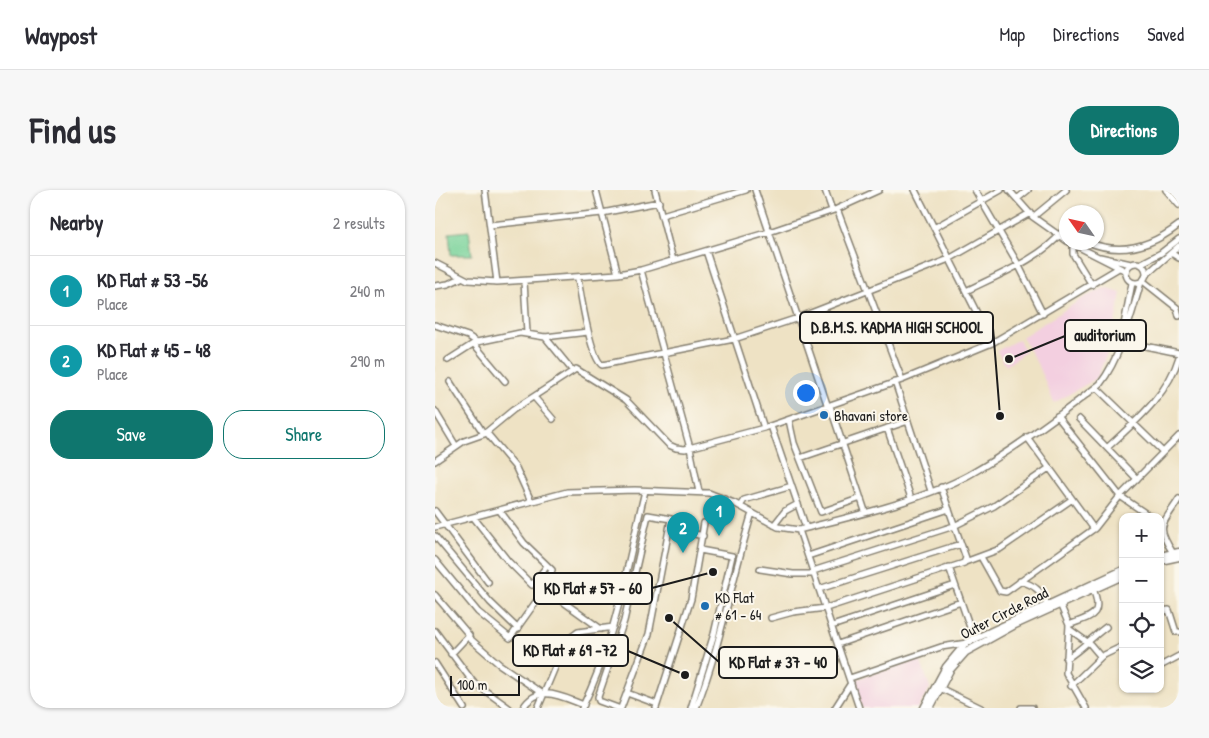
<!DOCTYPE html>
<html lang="en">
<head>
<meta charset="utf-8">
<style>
	body { margin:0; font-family:"Patrick Hand",sans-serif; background:#f7f7f7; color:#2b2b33 }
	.controls { position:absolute; right:15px; bottom:15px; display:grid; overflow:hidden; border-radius:10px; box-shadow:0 1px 4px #0004 }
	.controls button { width:45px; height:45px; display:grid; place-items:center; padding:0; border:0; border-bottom:1px solid #e1e1e2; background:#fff; color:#2b2b33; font:25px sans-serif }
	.compass { position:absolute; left:624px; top:15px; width:45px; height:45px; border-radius:50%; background:#fff; box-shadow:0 1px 4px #0004; rotate:304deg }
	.scale { position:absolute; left:15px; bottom:12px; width:70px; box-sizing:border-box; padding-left:5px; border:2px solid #1c1c1c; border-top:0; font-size:14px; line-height:18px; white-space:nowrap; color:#1c1c1c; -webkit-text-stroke:4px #fbf7ec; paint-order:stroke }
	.you { position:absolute; left:370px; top:202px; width:18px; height:18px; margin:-12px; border:4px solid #fff; border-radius:50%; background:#1a73e8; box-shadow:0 0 0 8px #1a73e833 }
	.badge { display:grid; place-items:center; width:32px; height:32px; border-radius:50%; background:#0f766e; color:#fff; font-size:16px; font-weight:700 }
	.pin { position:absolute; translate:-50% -41px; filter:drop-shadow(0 1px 2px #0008) }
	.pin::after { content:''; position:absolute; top:26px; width:18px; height:15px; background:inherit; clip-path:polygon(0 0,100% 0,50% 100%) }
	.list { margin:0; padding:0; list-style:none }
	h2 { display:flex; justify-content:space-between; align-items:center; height:65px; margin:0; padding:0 20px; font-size:21px }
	h2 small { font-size:16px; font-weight:400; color:#7c7c81 }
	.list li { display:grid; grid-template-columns:32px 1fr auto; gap:15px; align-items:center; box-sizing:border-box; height:70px; padding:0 20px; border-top:1px solid #e1e1e2 }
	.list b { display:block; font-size:19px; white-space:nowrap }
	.list p { margin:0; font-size:16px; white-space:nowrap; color:#7c7c81 }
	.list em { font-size:16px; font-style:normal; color:#7c7c81 }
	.actions { display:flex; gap:10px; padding:15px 20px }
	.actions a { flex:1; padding:11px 0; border:1px solid #0f766e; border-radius:20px; text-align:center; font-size:18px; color:#0f766e }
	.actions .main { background:#0f766e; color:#fff }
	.icon { flex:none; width:28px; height:28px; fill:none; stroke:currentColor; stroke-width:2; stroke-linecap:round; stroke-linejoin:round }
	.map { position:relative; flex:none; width:744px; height:518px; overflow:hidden; border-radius:20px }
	header { display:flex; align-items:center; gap:30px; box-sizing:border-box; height:70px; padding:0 25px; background:#fff; border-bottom:1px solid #e1e1e2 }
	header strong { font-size:24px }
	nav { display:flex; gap:28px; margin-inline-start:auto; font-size:18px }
	.intro { display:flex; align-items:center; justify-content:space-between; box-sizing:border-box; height:120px; padding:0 30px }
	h1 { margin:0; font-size:35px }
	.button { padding:12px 22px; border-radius:20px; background:#0f766e; color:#fff; font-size:18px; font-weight:700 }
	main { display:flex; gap:30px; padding:0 30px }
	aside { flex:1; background:#fff; border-radius:20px; box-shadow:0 1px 4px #0004 }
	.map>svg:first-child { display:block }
</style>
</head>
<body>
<header>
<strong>Waypost</strong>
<nav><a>Map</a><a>Directions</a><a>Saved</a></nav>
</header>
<div class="intro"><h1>Find us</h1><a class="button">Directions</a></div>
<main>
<aside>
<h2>Nearby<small>2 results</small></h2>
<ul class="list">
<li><span class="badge" style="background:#0f9aa8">1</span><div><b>KD Flat # 53 -56</b><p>Place</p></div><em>240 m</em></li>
<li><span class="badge" style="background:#0f9aa8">2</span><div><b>KD Flat # 45 - 48</b><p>Place</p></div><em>290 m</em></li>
</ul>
<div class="actions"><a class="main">Save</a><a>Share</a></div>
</aside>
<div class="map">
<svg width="744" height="518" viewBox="0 0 744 518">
	<rect width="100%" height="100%" fill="#fbf7ec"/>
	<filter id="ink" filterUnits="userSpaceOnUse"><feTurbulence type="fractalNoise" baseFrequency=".02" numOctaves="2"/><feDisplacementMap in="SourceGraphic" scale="10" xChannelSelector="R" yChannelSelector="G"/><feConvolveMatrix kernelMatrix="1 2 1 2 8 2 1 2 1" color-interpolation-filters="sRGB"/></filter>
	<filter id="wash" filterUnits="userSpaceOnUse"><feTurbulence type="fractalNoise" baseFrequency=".0096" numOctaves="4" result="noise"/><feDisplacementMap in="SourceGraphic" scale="20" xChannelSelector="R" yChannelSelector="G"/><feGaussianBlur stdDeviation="1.12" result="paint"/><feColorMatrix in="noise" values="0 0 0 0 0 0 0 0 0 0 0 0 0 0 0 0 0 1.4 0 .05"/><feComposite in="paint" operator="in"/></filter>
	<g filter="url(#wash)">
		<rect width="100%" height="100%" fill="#eee2c4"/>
		<!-- built -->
		<path fill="#f3cfe0" d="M670,98L686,103L676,154L662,188L619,213L604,177L587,147L650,107Z
			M584,149L590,162L571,176L562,161Z
			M485,469L495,498L483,518H427L419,490Z"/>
		<!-- green -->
		<path fill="#77d299" stroke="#4a775a" d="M34,41L37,65H16L14,43Z"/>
	</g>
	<g filter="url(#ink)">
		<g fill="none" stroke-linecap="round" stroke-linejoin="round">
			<defs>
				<path id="minor" d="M50,0L62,92
					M161,0L183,84
					M220,0L238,70
					M320,0L393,217
					M390,0L397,20
					M480,0L557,153
					M540,0L583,74L608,124
					M574,0L598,27L632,51
					M731,0L744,15
					M582,9L593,0
					M402,19L467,190
					M227,25L311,0
					M598,27L631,0
					M55,35L167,23L224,12
					M499,38L566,0
					M634,52L691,81
					M653,52C686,66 717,56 744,35
					M638,55V64L657,95
					M271,61L329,238
					M736,63L744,68
					M665,67L696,74
					M0,73L33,90L62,92L183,84L206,80L334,42L402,19L444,0
					M691 83a10 10 0 1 1 20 0a10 10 0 1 1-20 0Z
					M705,74L726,63L744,49
					M206,80L255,258L264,302
					M711,85L744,56
					M143,89C146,105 155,167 167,175L299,149L363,128L514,69L595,23
					M89,91L92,143
					M708,91L742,118L744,126
					M0,96L13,94L26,88
					M531,101C561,86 607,68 627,42H632
					M0,135L33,146L42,152L85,143L110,147L153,142
					M687,145L697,93
					M110,147L137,180
					M686,151L744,163
					M39,154L70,191
					M13,170L41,152
					M15,192L49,244
					M460,192L496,301
					M661,197L728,262
					M99,207L118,229
					M395,216L430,321
					M0,221L21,256
					M622,226L685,306L716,327
					M644,229L702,289
					M354,230L359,253L386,322L426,308
					M336,236L371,338
					M452,238L476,308
					M51,242L81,278L96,311
					M592,247L659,339
					M672,258C700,232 733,205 744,167
					M365,268L473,231
					M0,271L29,251L49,244L78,220L141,179L191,210L234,255L241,258L250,259L329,238L467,190L557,153L682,79
					M305,316L309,310L357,296
					M0,321L53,392
					M65,321L89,353L117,380L109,398L166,439
					M39,328L73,371L97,395L112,376
					M339,335L350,321L363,314
					M0,337L132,302L200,300L274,303L299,313L343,337L364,340C418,326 486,311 534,285C580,259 624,226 665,194C685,169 697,123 706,92
					M235,338L268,346
					M364,340L424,518
					M0,346L55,412L83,439
					M738,363C720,335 727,336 744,309
					M373,366L514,319
					M546,367L565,401L571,402L660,338L685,306L744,246
					M0,370L43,422L75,448L110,399
					M530,372L565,359L636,310
					M514,377L539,449
					M325,379L358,384H379
					M378,381L519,336L559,316L614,278
					M585,391C600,395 606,401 612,414
					M384,399L526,354
					M0,405L34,445L16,464
					M625,414L634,435L631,483L651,518
					M725,421L734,420L741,442H744
					M336,428L358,422L391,418L529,373L531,368L506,297
					M634,435C656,426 669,426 658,399
					M397,436L520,395
					M634,439L655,454L666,467
					M0,441L38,492L74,518
					M33,447L64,474L108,504
					M403,454L526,412
					M631,469C646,460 657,447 671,437
					M0,473L29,518
					M727,475L744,466
					M415,488L506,457L532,453
					M636,496L667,466L688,456
					M505,498L546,518
					M192,503L222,514
					M88,518C103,493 127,507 149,515
					M103,518L131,451L143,442L178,437
					M147,518C181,450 192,374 210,301
					M183,518L164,511L163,507L189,431L213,325L236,329L214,444L186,518
					M221,518L256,409L269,333
					M256,518L279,444L297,366L265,360
					M261,518C286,455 297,388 317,323
					M400,518L416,493
					M586,518H597"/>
				<path id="major" d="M725,366L744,362
					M725,371L744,367
					M489,518L511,477L531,453L688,380
					M495,518L515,480L531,462L578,436L688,386"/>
			</defs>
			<!-- minor casing -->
			<use href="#minor" stroke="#857f70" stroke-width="8"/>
			<!-- major casing -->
			<use href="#major" stroke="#857f70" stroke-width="9"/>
			<!-- minor -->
			<use href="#minor" stroke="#fff" stroke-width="5"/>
			<!-- major -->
			<use href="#major" stroke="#fff" stroke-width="6"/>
		</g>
	</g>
	<!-- markers -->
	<g fill="#1f6fb2" stroke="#fbf7ec" stroke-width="2">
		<circle cx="389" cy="225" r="5"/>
		<circle cx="270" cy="416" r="5"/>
	</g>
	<g text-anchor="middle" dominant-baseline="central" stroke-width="4" stroke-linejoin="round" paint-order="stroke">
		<!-- poi labels -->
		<g font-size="15" fill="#1c1c1c" stroke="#fbf7ec" text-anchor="start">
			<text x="399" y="225">Bhavani store</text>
			<text x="280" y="407">KD Flat<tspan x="280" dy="17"># 61 - 64</tspan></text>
		</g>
		<!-- street labels -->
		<g font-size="15" fill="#1c1c1c" stroke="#fbf7ec">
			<text transform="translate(569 423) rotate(-27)">Outer Circle Road</text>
		</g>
	</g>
	<!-- callouts -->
	<path fill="none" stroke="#1c1c1c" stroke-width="2" d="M565 226L558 138M574 169L630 146M278 382L217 398M250 485L193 461M234 428L284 472"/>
	<g fill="#1c1c1c" stroke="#fbf7ec" stroke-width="2">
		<circle cx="565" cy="226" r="5"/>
		<circle cx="574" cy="169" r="5"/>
		<circle cx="278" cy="382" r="5"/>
		<circle cx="250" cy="485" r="5"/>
		<circle cx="234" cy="428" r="5"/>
	</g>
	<g fill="#fbf7ec" stroke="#1c1c1c" stroke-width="2">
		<rect x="365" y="122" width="193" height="31" rx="5"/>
		<rect x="630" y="130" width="81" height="31" rx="5"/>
		<rect x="99" y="383" width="118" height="31" rx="5"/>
		<rect x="78" y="445" width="115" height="31" rx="5"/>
		<rect x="284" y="457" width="118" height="31" rx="5"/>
	</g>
	<g font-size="16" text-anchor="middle" font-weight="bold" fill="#1c1c1c">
		<text x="462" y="143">D.B.M.S. KADMA HIGH SCHOOL</text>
		<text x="670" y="151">auditorium</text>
		<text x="158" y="404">KD Flat # 57 - 60</text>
		<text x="135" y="466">KD Flat # 69 -72</text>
		<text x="343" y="478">KD Flat # 37 - 40</text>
	</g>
</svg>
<div class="controls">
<button>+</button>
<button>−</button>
<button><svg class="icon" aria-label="locate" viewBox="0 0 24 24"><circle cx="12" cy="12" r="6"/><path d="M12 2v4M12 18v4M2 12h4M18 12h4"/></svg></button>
<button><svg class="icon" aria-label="layers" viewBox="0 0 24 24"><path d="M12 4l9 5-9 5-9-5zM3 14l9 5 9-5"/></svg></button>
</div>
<svg class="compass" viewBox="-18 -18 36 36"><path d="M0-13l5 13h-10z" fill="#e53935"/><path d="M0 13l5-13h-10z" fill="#7c7c81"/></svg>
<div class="scale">100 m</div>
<div class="you"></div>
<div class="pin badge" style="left:284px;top:346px;background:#0f9aa8">1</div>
<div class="pin badge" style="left:248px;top:363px;background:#0f9aa8">2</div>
</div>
</main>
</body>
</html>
